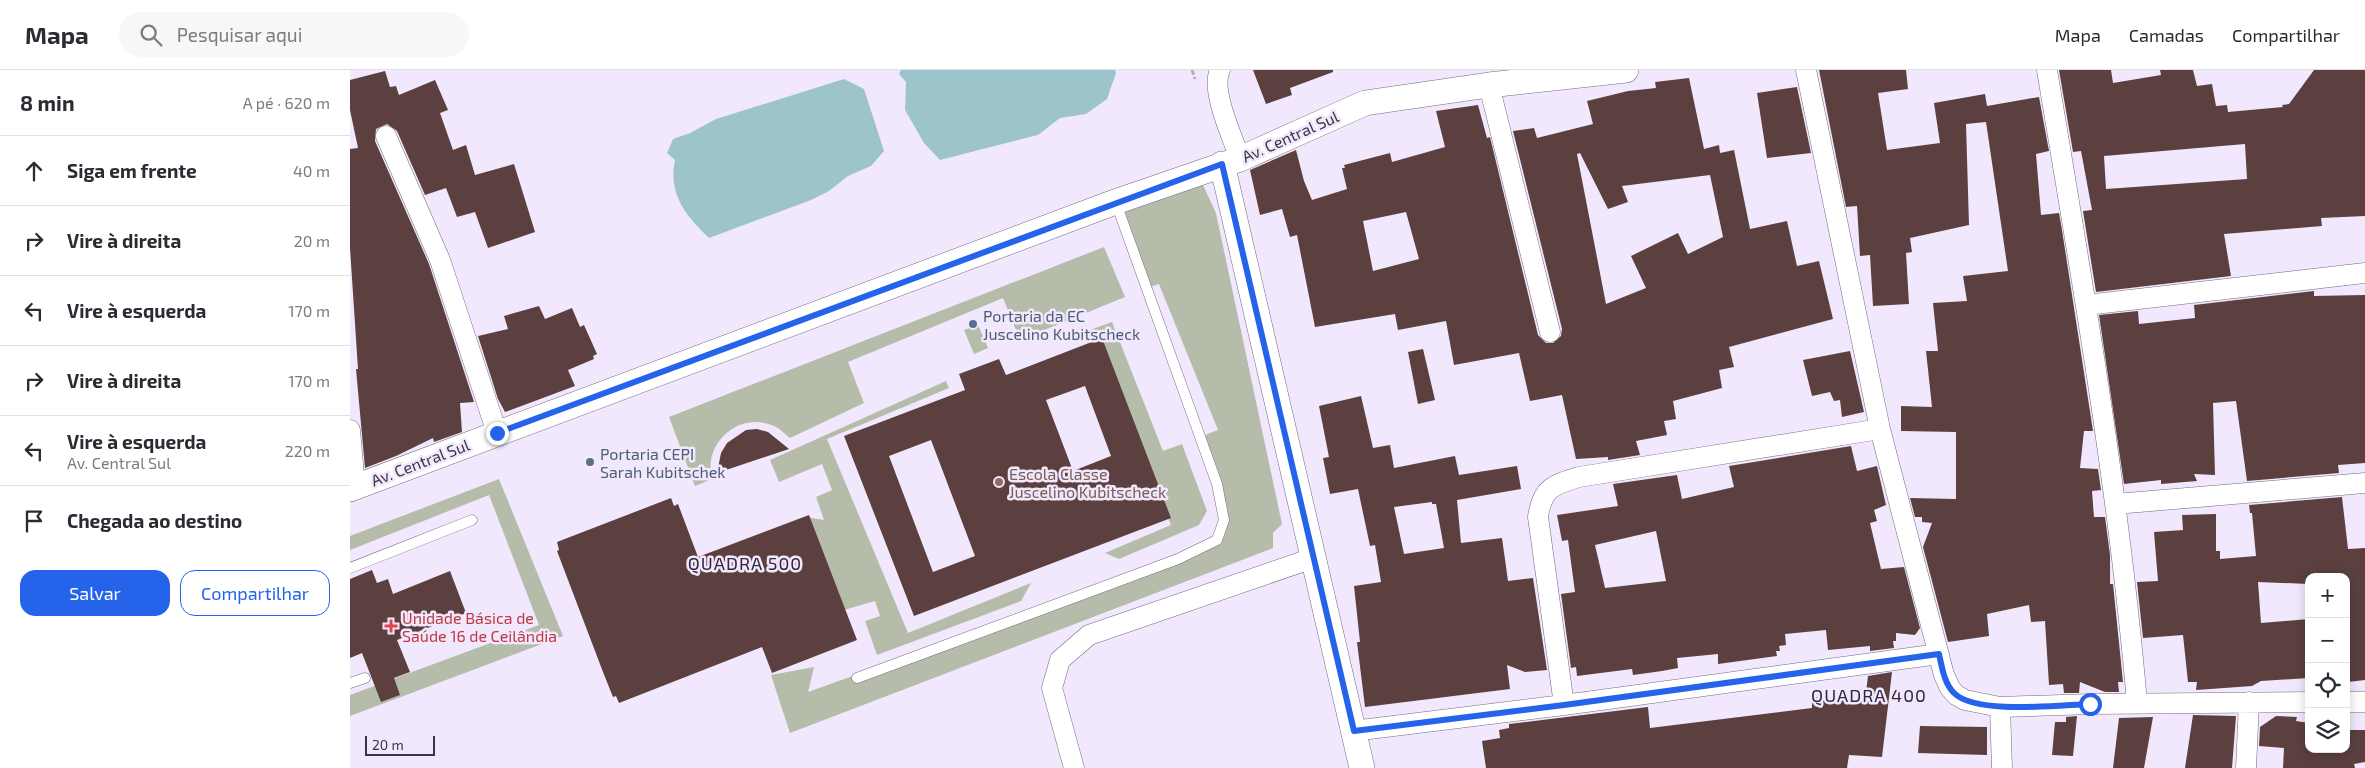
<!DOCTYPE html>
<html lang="pt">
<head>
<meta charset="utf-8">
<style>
	body { margin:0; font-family:"Exo 2",sans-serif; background:#f7f7f7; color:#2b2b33 }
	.controls { position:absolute; right:15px; bottom:15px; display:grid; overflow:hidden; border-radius:10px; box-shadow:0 2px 12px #0003 }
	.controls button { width:45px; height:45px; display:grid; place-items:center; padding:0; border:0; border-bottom:1px solid #e1e1e2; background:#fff; color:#2b2b33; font:25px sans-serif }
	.scale { position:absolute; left:15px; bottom:12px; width:70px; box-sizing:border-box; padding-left:5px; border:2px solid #3a3640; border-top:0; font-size:14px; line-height:18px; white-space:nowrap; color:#3a3640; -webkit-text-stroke:4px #f1e8fd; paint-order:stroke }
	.stop { position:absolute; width:15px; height:15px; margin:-11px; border:4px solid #2563eb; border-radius:50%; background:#fff }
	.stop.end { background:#2563eb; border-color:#fff; box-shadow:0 1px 5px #0008 }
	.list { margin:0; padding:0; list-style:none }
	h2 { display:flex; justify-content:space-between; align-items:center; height:65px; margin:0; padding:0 20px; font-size:21px }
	h2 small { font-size:16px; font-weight:400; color:#7c7c81 }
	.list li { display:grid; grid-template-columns:32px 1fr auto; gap:15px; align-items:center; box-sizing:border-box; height:70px; padding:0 20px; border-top:1px solid #e1e1e2 }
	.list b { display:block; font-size:19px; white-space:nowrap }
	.list p { margin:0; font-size:16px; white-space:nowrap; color:#7c7c81 }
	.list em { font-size:16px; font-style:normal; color:#7c7c81 }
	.actions { display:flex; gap:10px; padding:15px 20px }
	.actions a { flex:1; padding:11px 0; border:1px solid #2563eb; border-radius:15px; text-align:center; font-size:18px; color:#2563eb }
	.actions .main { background:#2563eb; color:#fff }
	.icon { flex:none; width:28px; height:28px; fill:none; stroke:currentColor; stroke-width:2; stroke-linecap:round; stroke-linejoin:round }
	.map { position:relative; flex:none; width:2015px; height:698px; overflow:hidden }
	header { display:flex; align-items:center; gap:30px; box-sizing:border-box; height:70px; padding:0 25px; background:#fff; border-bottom:1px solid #e1e1e2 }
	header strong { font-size:24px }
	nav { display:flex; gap:28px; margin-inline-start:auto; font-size:18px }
	.search { width:350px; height:45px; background:#f7f7f7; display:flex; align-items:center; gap:12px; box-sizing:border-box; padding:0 18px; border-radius:28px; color:#7c7c81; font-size:19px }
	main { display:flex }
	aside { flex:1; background:#fff }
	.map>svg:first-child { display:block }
</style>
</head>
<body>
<header>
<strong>Mapa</strong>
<div class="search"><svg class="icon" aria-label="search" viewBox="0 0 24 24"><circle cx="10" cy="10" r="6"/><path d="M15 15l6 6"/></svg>Pesquisar aqui</div>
<nav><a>Mapa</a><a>Camadas</a><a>Compartilhar</a></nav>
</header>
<main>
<aside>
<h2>8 min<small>A pé · 620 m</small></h2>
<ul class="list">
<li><svg class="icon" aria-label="ahead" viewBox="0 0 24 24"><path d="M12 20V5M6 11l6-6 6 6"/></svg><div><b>Siga em frente</b></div><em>40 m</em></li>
<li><svg class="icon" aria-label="right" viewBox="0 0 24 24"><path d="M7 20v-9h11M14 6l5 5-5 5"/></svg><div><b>Vire à direita</b></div><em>20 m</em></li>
<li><svg class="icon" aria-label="left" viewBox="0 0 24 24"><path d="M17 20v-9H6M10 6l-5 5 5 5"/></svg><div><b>Vire à esquerda</b></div><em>170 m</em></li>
<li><svg class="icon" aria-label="right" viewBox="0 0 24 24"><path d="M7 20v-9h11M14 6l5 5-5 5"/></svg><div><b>Vire à direita</b></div><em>170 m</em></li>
<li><svg class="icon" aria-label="left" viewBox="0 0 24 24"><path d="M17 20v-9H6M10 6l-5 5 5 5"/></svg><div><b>Vire à esquerda</b><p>Av. Central Sul</p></div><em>220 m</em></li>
<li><svg class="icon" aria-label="arrive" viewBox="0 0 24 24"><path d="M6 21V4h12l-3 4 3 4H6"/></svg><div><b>Chegada ao destino</b></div></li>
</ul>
<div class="actions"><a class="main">Salvar</a><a>Compartilhar</a></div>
</aside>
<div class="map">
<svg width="2015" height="698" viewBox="0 0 2015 698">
	<rect width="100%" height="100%" fill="#f1e8fd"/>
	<!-- green -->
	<path fill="#b5bcaa" d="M836,115H853L866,143L932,454L923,463V478L440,663L421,605L464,597L458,622L871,474L879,449L855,365L868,360L809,214L800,217L774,142Z
		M754,177L775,227L670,270L653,228L498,292L514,333L440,368C436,365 432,361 428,358C392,338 352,372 362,409L345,416L319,347Z
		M762,252L813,381L832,374L857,441L849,455L769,489L755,483L821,455L740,260Z
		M628,255L638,278L624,284L614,260Z
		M596,311L599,318L477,369L558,563L681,513L671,531L527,585L515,551L530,546L525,531L494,540L456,447L474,450L466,427L482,420L472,394L429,412L420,390Z
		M149,409L213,566L0,646V625L189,555L139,425L0,480V466Z"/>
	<!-- water -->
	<path fill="#9dc4cb" d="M551,0H765L766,3L757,29L736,44L710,48L688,65L590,90L574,73L555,40L556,12L549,4Z
		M494,9L514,19L534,81L521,96L498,106L479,121L461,130L359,168C335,145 318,124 325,90L317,83L323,69L340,63L366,49Z"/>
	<!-- building -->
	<path fill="#5b403f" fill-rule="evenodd" d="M903,0H983V2L940,18L942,25L916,34Z
		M1469,0H1556L1558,19L1528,23L1537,80L1590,73L1584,33L1635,24L1637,36L1689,27L1699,81L1686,84L1691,145L1709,143L1712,160L1743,361H1734L1730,398L1748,399L1751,420L1742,421L1744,447H1755L1760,485V514H1763L1773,612H1768L1769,622H1755L1730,612L1729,623H1714L1713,614L1699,615L1695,551L1681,552L1679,535L1637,544L1639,566L1598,572L1573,477L1582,453L1572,452V447H1565L1560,428L1606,429V362L1551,361V336L1582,337L1576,281H1588L1583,233L1617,231L1613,206L1658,201L1636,52L1616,54L1619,155L1560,168L1562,182L1556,183L1559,234L1523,236L1520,185L1510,186L1507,136L1496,137Z
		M1709,0H1761L1763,13L1811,5L1810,0H1843L1847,16L1862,14L1866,36L1877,35L1878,42L1933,37L1932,35L1939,34L1964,0H2015V146L1971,148L1972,156L1874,164L1881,206L1746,222L1733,141L1742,140L1731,81L1723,82ZM1895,74L1897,109L1756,119L1754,86Z
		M35,1L40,17L46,16L49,25L85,10L98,40L90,43L103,80L116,75L125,105L164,94L185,162L138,178L125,142L107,147L96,118L75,125L47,61L37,54L26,59L25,71L79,194L124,332L110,333L112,362L84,372L83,368L46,386L15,398L6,299H8L0,178V79L8,78L0,40V10Z
		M1339,8L1354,79L1369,75L1370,83L1384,80L1400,159L1437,151L1447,196L1469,191L1483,249L1379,277L1384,297L1369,300L1372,318L1323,331L1326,349L1314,351L1317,365L1286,371L1290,385L1258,390V387L1226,389L1212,325L1180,331L1169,283L1104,295L1096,251L1048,260L1045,244L965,257L947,165L940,167L932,139L910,145L900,100L946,80L954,111L962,130L997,119L992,98H995L994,95L1040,83L1042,92L1095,77L1086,41L1128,35L1137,68L1140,67L1188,265L1196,273H1203L1211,266L1212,259L1163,61L1184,58L1187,68L1243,54L1237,31L1278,21L1306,18L1305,12ZM1230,83L1258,139L1278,132L1272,116L1360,105L1373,167L1338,184L1328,163L1281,186L1296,218L1256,234L1227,84ZM1056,142L1069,189L1023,201L1013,151Z
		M1447,17L1461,83L1417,88L1407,23Z
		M1964,221V226L2015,225V393L1988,395L1989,403L1897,411L1886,331L1863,333L1865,405L1844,404L1847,411L1811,414V410L1774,414L1749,245L1788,241L1789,254L1845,248L1844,235Z
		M189,236L195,249L222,238L230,257L234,255L247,284L243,286L244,289L218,300L225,316L155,342L148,329L128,266L158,259L154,246Z
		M752,268L821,448L564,546L494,366L615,320L609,304L649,289L656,305ZM735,316L761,386L723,401L696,330ZM581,370L625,486L583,502L539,386Z
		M1073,279L1085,330L1068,334L1058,282Z
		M1500,281L1514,342L1492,347L1490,330L1484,331L1480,322L1462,326L1453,290Z
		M1011,326L1023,378L1040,375L1044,398L1105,386L1109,405L1167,396L1171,419L1107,430L1111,473L1152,468L1158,511L1183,508L1197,600L1175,602L1157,595L1160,619L1015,637L1007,572H1010L1004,516L1031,512L1025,475L1020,476L1008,419L980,424L973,388L979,387L969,336ZM1082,432V434H1086L1094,478L1054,484L1044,437Z
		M407,359L418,362L439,379L367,403L371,383L377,373L396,360Z
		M1501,376L1507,401L1527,396L1536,435L1524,440L1527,451L1520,453L1531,499L1554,497L1570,558L1565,565L1546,563V571H1543L1544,578L1520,581V576L1478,580L1476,560L1435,564L1436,575L1429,576L1430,581H1426L1427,586L1368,594V584L1327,588L1328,598L1312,601L1283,605L1282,599L1227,606L1226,597L1221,598L1211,524L1225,522L1218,470L1212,471L1207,445L1268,436L1263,414L1327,405L1332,429L1384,417L1379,396ZM1306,461L1316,511L1255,518L1245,475Z
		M1992,427L1998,479L2015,478V610L1998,612L1996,507H1959V514L1908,512L1911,553L1959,549V608L1911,611L1902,616L1846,620L1847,612H1838L1833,565L1793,568L1787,512L1808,511L1804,462L1833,460L1832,445L1866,444V481H1870V489L1906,486L1902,443H1900L1899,435Z
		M321,428L324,436L328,434L348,487L459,445L507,570L422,603L412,577L269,633L266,626L263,627L253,602L207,481L209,480L207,472Z
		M22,500L27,513L38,509L43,524L100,501L116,543L47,570L60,602L44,608L50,625L31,632L12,583L0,588V509Z
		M1542,602L1532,687L1499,685L1497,698H1136L1132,671L1150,668L1149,660L1159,658V654L1298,637L1300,658L1462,638V627L1515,630L1518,606Z
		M1843,645L1886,646L1882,698H1835Z
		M1727,646L1723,686L1702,685L1705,652H1716V647Z
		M1926,646L1947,647L1946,651L1959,653V679H1996V660H2015V692L2004,694L2005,698H1933L1934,678L1909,676L1910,657Z
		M1803,647L1794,698H1763L1769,648Z
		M1570,656L1637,657V685L1568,683Z"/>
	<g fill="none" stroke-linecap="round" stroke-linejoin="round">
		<defs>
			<path id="service" d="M0,498L122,450
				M507,608L828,489L867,470L874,450L867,414L766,133
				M0,613L15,608"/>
			<path id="minor" d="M870,0C860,20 883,68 890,89
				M1456,0L1530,359L1594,605L1600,618L1606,625L1615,630L1650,637L1741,634L1959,632
				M1697,0C1732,210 1769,421 1787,633
				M1139,15L1200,262
				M36,66L90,190L147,363
				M1736,235L2015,203
				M0,360L5,417
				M1765,434L2015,413
				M1996,632H2015
				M1214,635L1188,447C1192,418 1203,415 1229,407L1530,359
				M1650,637L1652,698
				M1003,661L1214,635L1589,584
				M724,698L702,618L710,590L739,565L963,488
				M1896,698L1899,632"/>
			<path id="tertiary" d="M872,94L1012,698
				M0,419L765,132L890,89L1015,33L1139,15L1276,0"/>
		</defs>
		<!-- service casing -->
		<use href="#service" stroke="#746a81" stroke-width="11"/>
		<!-- minor casing -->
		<use href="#minor" stroke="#746a81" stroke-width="21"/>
		<!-- tertiary casing -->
		<use href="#tertiary" stroke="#746a81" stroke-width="26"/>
		<!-- path -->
		<path stroke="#b5aebf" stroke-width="3" stroke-dasharray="5 2.5" stroke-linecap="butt" d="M842,0L845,9"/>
		<!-- service -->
		<use href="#service" stroke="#fff" stroke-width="10"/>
		<!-- minor -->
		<use href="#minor" stroke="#fff" stroke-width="20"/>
		<!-- tertiary -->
		<use href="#tertiary" stroke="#fff" stroke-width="25"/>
	</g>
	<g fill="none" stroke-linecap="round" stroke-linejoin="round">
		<!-- route -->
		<path stroke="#2563eb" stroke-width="6" d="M147,363L872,94L1004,661L1214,635L1589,584C1592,597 1594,613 1604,623C1626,645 1709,635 1740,634"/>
	</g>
	<!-- markers -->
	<g fill="#5c6f8a" stroke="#f1e8fd" stroke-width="2">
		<circle cx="623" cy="254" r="5"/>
		<circle cx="240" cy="392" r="5"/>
	</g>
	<circle fill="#8d6e63" stroke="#f1e8fd" stroke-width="2" cx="649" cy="412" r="5"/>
	<path fill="#e0444e" stroke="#f1e8fd" stroke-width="2" d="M38.5 548.5h5v5h5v5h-5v5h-5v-5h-5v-5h5z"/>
	<g text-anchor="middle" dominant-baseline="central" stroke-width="5" stroke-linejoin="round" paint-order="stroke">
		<!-- street labels -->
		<g font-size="16" fill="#3a3640" stroke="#f1e8fd">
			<text transform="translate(940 66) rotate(-24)">Av. Central Sul</text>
			<text transform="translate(70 392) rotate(-21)">Av. Central Sul</text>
		</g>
		<!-- service labels -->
		<g font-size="16" fill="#4e5e75" stroke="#f1e8fd" text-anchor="start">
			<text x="633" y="245">Portaria da EC<tspan x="633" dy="18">Juscelino Kubitscheck</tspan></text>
			<text x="250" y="383">Portaria CEPI<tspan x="250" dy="18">Sarah Kubitschek</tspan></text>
		</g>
		<!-- education labels -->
		<g font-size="16" fill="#785e54" stroke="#f1e8fd" text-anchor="start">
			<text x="659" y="403">Escola Classe<tspan x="659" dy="18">Juscelino Kubitscheck</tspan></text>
		</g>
		<!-- health labels -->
		<g font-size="16" fill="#be3a42" stroke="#f1e8fd" text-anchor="start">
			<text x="52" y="547">Unidade Básica de<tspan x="52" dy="18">Saúde 16 de Ceilândia</tspan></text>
		</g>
		<!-- neighbourhood labels -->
		<g font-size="18" letter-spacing="1" fill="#31283b" stroke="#f1e8fd">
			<text x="395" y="493">QUADRA 500</text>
			<text x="1519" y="625">QUADRA 400</text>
		</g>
	</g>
</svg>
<div class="controls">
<button>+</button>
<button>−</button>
<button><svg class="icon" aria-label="locate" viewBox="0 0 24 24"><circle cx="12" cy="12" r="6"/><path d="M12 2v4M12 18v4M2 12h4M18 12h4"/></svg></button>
<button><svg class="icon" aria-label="layers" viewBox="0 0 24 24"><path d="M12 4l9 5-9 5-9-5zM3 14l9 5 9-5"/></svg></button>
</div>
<div class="scale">20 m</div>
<div class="stop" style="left:1740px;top:634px"></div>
<div class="stop end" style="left:147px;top:363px"></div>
</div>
</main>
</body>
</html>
